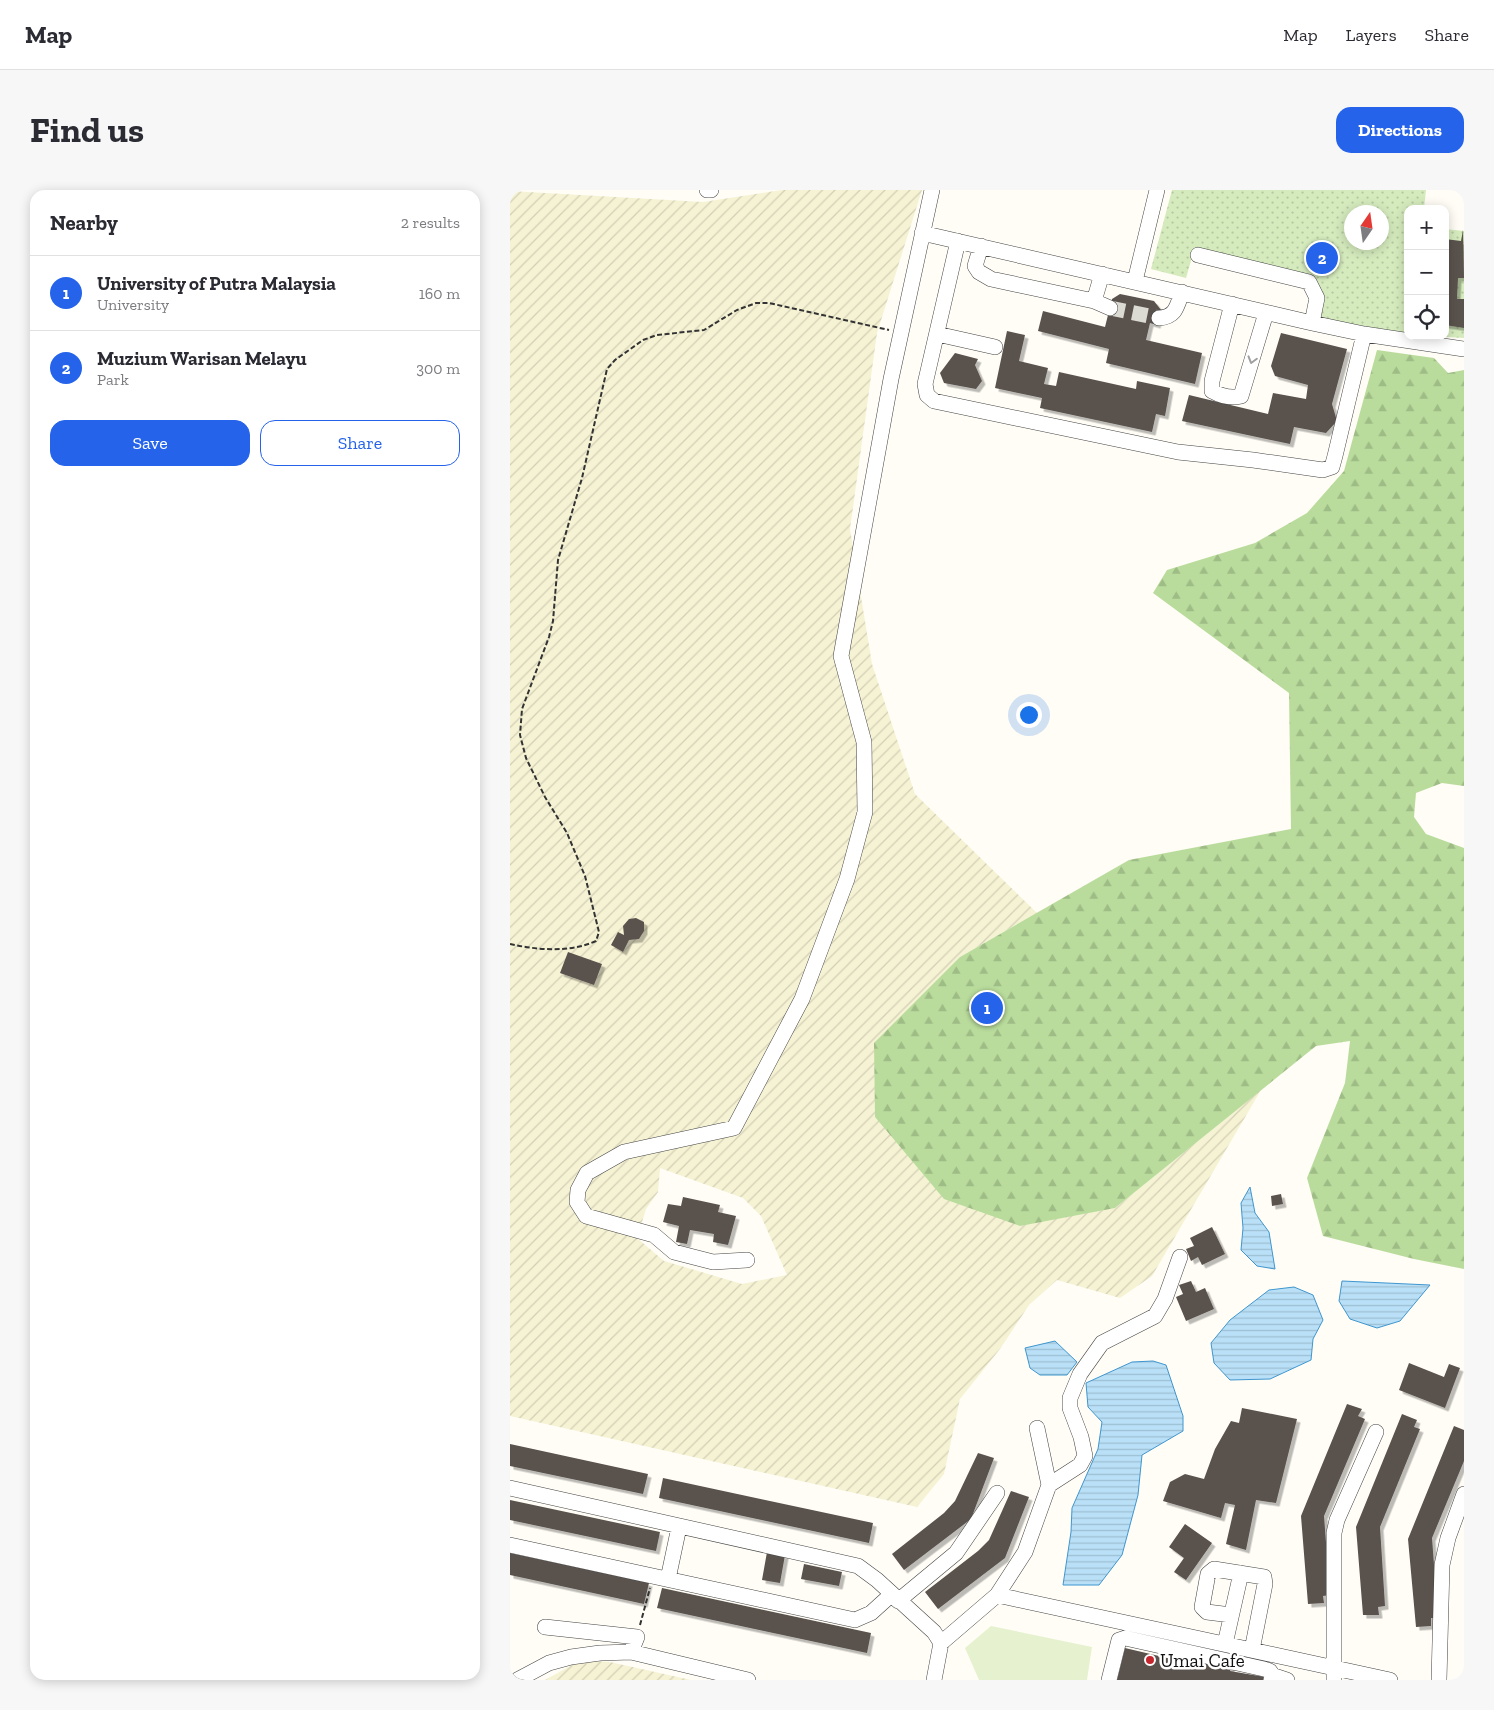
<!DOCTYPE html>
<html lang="en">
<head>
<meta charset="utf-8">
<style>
	body { margin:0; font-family:"Zilla Slab",serif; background:#f7f7f7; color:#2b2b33 }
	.controls { position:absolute; right:15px; top:15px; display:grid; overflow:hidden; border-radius:10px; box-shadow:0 2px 12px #0003 }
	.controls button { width:45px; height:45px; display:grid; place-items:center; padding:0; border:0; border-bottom:1px solid #e1e1e2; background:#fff; color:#2b2b33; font:25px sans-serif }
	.compass { position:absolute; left:834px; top:15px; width:45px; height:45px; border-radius:50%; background:#fff; box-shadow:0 2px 12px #0003; rotate:13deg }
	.you { position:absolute; left:518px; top:524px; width:18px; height:18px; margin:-12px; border:4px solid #fff; border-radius:50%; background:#1a73e8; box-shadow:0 0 0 8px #1a73e833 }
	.badge { display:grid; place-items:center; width:32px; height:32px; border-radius:50%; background:#2563eb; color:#fff; font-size:16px; font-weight:700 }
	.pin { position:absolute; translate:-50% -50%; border:2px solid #fff; box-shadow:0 1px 5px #0006 }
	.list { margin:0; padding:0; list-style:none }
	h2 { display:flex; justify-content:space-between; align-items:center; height:65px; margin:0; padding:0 20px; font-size:21px }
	h2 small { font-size:16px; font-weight:400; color:#7c7c81 }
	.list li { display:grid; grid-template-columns:32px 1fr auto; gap:15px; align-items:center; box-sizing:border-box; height:75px; padding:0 20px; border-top:1px solid #e1e1e2 }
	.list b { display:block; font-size:19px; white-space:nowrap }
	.list p { margin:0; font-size:16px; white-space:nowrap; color:#7c7c81 }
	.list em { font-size:16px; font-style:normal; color:#7c7c81 }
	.actions { display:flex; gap:10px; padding:15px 20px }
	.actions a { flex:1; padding:11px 0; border:1px solid #2563eb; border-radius:15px; text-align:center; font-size:18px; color:#2563eb }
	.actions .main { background:#2563eb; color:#fff }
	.icon { flex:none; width:28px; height:28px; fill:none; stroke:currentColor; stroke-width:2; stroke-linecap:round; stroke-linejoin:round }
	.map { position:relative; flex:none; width:954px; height:1490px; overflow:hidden; border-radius:15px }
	header { display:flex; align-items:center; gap:30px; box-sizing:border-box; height:70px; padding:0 25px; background:#fff; border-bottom:1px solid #e1e1e2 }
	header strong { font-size:24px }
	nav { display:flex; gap:28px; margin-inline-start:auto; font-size:18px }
	.intro { display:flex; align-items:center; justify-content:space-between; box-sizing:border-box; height:120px; padding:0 30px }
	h1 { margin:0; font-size:35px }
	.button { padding:12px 22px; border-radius:15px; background:#2563eb; color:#fff; font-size:18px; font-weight:700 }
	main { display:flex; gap:30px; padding:0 30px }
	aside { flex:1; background:#fff; border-radius:15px; box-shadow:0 2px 12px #0003 }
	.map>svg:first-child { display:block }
</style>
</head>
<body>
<header>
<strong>Map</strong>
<nav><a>Map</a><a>Layers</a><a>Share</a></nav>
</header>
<div class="intro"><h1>Find us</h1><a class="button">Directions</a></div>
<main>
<aside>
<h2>Nearby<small>2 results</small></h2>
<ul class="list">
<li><span class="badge">1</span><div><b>University of Putra Malaysia</b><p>University</p></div><em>160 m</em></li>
<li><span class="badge">2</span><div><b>Muzium Warisan Melayu</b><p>Park</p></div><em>300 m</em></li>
</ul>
<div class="actions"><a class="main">Save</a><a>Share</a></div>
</aside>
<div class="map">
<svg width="954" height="1490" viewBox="0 0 954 1490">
	<defs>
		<pattern id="farmland-furrows" width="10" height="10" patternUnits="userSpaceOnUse" patternTransform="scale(1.25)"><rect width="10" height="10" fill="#f6f3d4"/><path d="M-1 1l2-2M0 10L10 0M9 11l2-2" fill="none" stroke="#d2cfb5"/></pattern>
		<pattern id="forest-firs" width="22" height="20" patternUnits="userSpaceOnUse" patternTransform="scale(1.25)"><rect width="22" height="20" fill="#b9dc9c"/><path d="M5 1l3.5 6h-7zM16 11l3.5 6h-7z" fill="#9ebc85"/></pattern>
		<pattern id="park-dots" width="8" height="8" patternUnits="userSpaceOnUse" patternTransform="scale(1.25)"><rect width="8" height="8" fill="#d5ebbd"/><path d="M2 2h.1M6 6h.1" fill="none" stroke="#b6c8a1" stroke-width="1.8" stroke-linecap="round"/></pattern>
		<pattern id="water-rules" width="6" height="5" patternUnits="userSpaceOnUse" patternTransform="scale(1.25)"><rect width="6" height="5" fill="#b9e0f7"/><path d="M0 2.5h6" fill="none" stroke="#9ebfd3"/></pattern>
		<filter id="shadow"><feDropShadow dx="3.5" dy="3.5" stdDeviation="0" flood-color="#0004"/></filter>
	</defs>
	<rect width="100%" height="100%" fill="#fffdf5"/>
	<!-- farmland -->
	<path fill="url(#farmland-furrows)" fill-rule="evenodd" d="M272,0H412L367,143L340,339L362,474L405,604L527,723L450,767L605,1018L751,900L642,1086L610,1108L547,1090L519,1115L490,1159L450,1209L434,1284L407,1317L0,1226V1L193,12ZM150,978L233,1008L251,1026L277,1085L232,1094L154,1071L127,1048L136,1019L148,1002Z
		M71,1470L100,1472L181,1490H35Z"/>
	<!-- forest -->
	<path fill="url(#forest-firs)" d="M867,160L924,168L938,183L954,180V596L932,593L906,603L904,627L916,644L954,658V1079L904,1069L813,1046L797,988L835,893L840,851L806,856L605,1018L510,1036L434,1009L365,927L364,853L450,767L619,670L781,639L779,503L643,403L657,380L745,353L797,323L834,281Z"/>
	<!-- park -->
	<path fill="url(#park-dots)" fill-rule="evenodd" d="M662,0H916L914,19H898V144L857,139L809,127L804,89L685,57L676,88L641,79ZM842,22H872V52H842Z
		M935,39L954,41V148L924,146H935Z"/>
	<!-- pitch -->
	<path fill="#e6f2cf" d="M481,1436L582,1457L577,1490H469L455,1458Z"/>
	<!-- water -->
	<path fill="url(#water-rules)" stroke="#3f96cf" d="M740,997L745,1023L759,1042L765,1079L747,1076L731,1060L733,1038L731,1013Z
		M832,1091L920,1095L890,1131L867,1138L840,1129L829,1111Z
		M784,1097L803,1105L813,1130L803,1149L801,1170L760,1189L720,1190L704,1173L701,1153L720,1130L759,1100Z
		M545,1151L567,1172L557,1185H530L520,1178L515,1158Z
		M643,1171L656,1175L673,1226V1241L632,1265L628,1305L612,1365L589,1395H553L561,1342L562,1318L588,1259L592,1232L578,1217L576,1193L622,1172Z"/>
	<!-- building -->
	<path fill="#5a524d" filter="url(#shadow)" d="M953,40L954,88H948L947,109H954V138L935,135V49L951,51Z
		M610,104L644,111L651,120L647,135L640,133L636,150L692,163L685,194L596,173L599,159L528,141L533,121L595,137L602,109Z
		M497,141L515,145L509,171L538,178L534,194L546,196L549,182L626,199L627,191L660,198L655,226L646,224L642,242L530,218L532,208L485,198Z
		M771,143L837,159L822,214L827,231L816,243L784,237L780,254L672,231L679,205L758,224L763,203L796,209L798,195L765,186L761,176Z
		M445,163L468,169L465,175L472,191L466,199L434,193L430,183Z
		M126,728L134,732V741L129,749L119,750L113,762L101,755L108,742L114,745L113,736L119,729Z
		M58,762L92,774L84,795L50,783Z
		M771,1004L773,1014L762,1016L761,1006Z
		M173,1007L210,1015L208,1022L226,1026L218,1055L203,1052L204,1044L180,1040L177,1054L166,1052L169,1036L153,1032L158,1014L171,1016Z
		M702,1037L715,1064L692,1075L688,1067L681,1071L676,1059L684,1056L680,1048Z
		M681,1091L686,1102L695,1098L704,1119L676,1131L666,1107L673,1104L669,1095Z
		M899,1173L934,1187L939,1174L950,1178L935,1218L889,1200Z
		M837,1214L852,1219L848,1226L855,1229L814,1326L820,1405L813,1406L814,1413L798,1414L791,1326Z
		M732,1218L787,1229L766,1313L746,1310L736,1360L716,1354L725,1315L715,1313L711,1328L653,1311L660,1292L675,1284L694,1289L705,1259L721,1231L729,1233Z
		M892,1224L907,1230L904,1237L910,1239L870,1337L875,1416L868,1417L869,1425H853L846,1337Z
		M944,1236L954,1240V1271L922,1348L928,1428H921V1436L906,1437L898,1349Z
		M0,1254L138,1284L133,1304L0,1276Z
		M468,1263L484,1268L461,1329L394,1380L382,1364L434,1323L445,1311Z
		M153,1288L363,1333L359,1353L149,1308Z
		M501,1301L519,1307L495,1368L428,1419L415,1402L468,1361L479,1350Z
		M0,1310L150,1342L146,1361L0,1330Z
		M675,1334L702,1353L676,1390L664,1382L674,1368L659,1357Z
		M257,1362L275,1365L270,1393L252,1390Z
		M0,1363L139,1393L134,1414L0,1385Z
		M294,1374L332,1382L329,1396L291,1389Z
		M152,1398L361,1443L357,1463L147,1418Z
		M615,1458L687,1475L688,1466L722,1474L720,1481L755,1487V1490H607Z"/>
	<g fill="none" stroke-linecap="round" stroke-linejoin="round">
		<!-- minor-tunnel -->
		<path stroke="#dbdad3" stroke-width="15" stroke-dasharray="15 8" stroke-linecap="butt" d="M600,118L649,128"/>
		<defs>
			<path id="minor" d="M197,0H201
				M412,43L802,133L854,144L954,159
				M448,51L415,194L417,205L424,211L668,262L743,270L813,280L822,277L825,266L854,144
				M471,56L465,76L469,82L481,89L584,111L600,118
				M688,65L799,92L807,108L802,133
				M625,91L647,0
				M584,111L592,84
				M722,114L702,191V201C711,206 720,209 731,206L756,123
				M649,128C666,127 667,116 672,102
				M427,144L485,157
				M237,1070L203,1072L164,1062L144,1045L76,1026L67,1012L68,1000L77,983L114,962L224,938L292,809L337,689L355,622L354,552L331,466L381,189L422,0
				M539,1295L570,1275L575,1266L571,1247L560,1218V1208L570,1184L592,1153L645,1126L655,1109L670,1067
				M0,1298L348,1376L367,1390L424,1442L431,1453
				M0,1355L345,1430L361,1423L382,1404
				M158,1389L169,1337
				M487,1405L880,1490
				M388,1411L446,1363L487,1303
				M721,1425L697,1422L692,1417L698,1384L704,1379L754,1387L755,1394L742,1460
				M35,1437L127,1447L121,1462
				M715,1454L731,1383
				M762,1485L777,1490
				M7,1490L39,1473L61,1467L90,1463L121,1462L238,1490
				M424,1490L431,1453L487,1405L515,1362L539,1295L527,1238
				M599,1490L609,1450L615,1448L754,1479L760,1481L762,1485L761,1490
				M824,1490V1343L827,1330L866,1242
				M929,1490L932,1375L938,1348L954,1304"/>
		</defs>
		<!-- minor casing -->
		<use href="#minor" stroke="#444" stroke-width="16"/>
		<!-- path -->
		<path stroke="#333" stroke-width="2" stroke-dasharray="5 2.5" stroke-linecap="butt" d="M0,754C27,760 60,763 86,751L89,742L75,686L57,643L35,607L16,568L10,545L12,519L39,447L43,431L48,370L72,288L97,179L105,170L133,150L147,145L194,140L227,120L246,113H259L379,140
			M130,1435L140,1398"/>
		<!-- minor -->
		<use href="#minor" stroke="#fff" stroke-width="15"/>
	</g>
	<!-- one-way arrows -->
	<defs><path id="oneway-chevron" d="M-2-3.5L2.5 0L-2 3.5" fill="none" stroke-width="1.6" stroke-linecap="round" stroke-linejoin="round" transform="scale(1.25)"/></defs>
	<use stroke="#a0a0a0" href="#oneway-chevron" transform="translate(742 170) rotate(106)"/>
	<!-- markers -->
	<circle fill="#c4262e" stroke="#fff" stroke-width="2" cx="640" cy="1470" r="5"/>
	<g text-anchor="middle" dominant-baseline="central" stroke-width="5" stroke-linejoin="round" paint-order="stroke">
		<!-- poi labels -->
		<g font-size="19" fill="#111" stroke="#fff" text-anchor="start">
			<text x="650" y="1470">Umai Cafe</text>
		</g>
	</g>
</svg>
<div class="controls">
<button>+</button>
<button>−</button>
<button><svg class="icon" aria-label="locate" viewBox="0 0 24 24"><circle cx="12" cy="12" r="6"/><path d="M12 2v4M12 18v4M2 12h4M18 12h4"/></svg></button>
</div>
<svg class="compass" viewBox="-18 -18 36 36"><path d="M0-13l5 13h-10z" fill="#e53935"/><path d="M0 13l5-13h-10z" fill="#7c7c81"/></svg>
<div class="you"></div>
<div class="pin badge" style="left:477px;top:818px">1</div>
<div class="pin badge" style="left:812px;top:68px">2</div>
</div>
</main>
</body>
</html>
